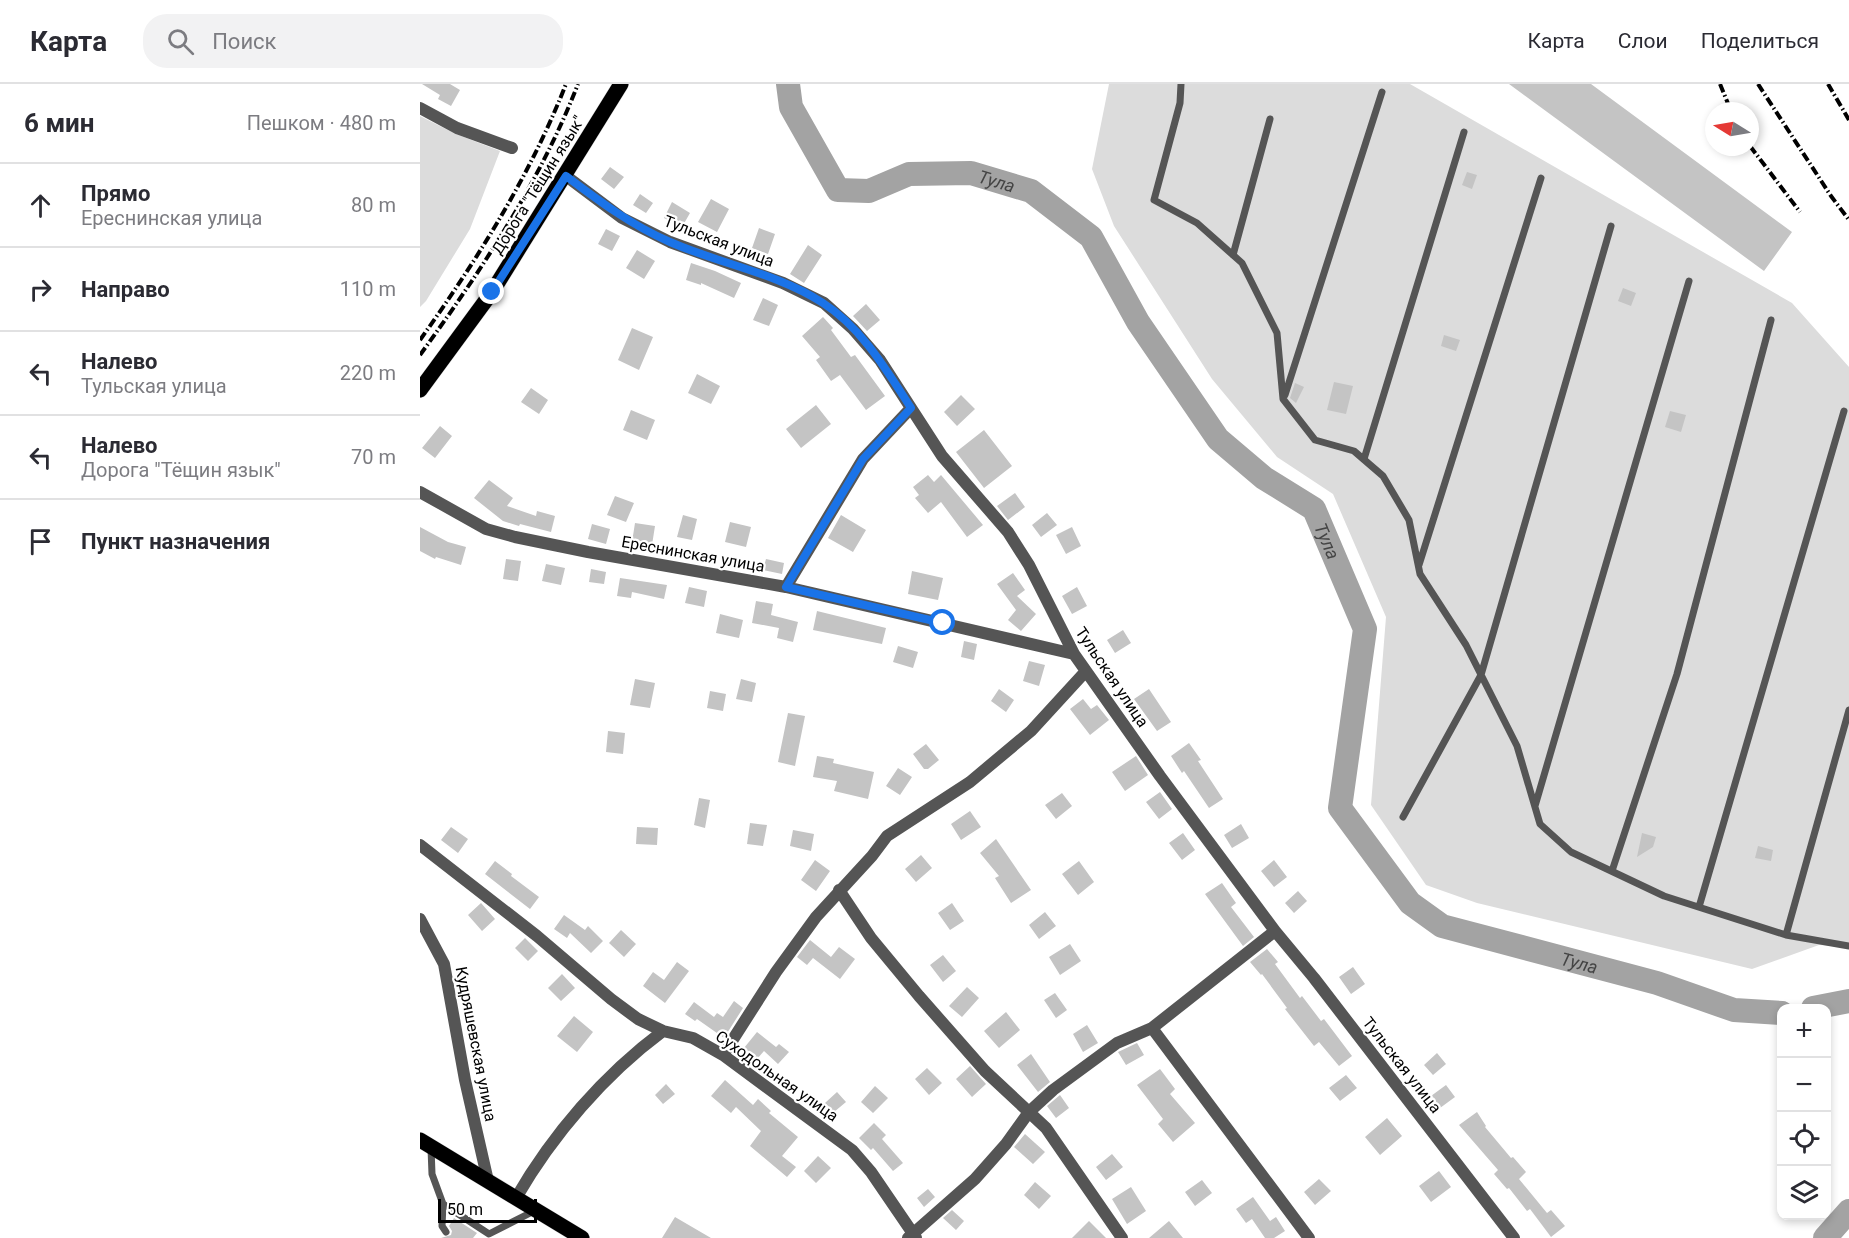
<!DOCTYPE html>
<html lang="ru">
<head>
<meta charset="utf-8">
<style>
	body { margin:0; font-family:Roboto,sans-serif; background:#f2f2f3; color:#2b2b33 }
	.controls { position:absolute; right:18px; bottom:18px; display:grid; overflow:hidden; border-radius:12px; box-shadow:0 3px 9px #0003 }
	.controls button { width:54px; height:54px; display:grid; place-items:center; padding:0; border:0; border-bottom:2px solid #e1e1e2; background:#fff; color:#2b2b33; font:30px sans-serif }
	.compass { position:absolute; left:1285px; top:18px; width:54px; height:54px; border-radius:50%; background:#fff; box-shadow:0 3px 9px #0003; rotate:281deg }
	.scale { position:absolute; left:18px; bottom:15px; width:99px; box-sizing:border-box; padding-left:6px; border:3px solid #000; border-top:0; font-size:16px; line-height:21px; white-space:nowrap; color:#000; -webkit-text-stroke:4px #fff; paint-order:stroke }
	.stop { position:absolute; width:18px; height:18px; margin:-14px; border:4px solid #1a73e8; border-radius:50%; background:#fff }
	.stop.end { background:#1a73e8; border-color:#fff; box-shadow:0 2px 6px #0008 }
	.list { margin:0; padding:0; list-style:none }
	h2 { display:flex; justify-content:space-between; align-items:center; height:78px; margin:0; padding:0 24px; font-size:26px }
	h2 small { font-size:20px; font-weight:400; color:#7c7c81 }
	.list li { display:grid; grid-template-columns:39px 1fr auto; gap:18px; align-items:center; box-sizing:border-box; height:84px; padding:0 24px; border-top:2px solid #e1e1e2 }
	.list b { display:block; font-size:22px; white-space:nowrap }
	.list p { margin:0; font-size:20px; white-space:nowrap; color:#7c7c81 }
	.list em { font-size:20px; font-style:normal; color:#7c7c81 }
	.icon { flex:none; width:33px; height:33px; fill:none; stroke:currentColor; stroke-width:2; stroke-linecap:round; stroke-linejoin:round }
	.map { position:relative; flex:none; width:1429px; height:1154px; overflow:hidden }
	header { display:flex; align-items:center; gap:36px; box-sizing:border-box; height:84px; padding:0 30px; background:#fff; border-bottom:2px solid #e1e1e2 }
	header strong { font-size:28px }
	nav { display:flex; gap:33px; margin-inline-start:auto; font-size:21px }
	.search { width:420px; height:54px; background:#f2f2f3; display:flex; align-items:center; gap:15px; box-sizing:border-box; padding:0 21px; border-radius:24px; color:#7c7c81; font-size:22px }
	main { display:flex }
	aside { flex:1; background:#fff }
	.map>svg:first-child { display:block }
</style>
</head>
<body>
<header>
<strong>Карта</strong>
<div class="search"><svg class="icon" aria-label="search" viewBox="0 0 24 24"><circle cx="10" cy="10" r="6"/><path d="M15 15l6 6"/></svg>Поиск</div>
<nav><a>Карта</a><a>Слои</a><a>Поделиться</a></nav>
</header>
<main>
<aside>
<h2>6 мин<small>Пешком · 480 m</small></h2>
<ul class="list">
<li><svg class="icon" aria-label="ahead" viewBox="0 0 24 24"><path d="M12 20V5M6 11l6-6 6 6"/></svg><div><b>Прямо</b><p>Ереснинская улица</p></div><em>80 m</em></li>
<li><svg class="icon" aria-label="right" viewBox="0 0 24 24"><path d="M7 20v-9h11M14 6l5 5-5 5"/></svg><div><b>Направо</b></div><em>110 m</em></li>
<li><svg class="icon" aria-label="left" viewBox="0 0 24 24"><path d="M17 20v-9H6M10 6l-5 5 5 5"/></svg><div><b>Налево</b><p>Тульская улица</p></div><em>220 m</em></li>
<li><svg class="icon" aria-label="left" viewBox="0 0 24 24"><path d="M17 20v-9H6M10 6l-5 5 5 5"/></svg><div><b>Налево</b><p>Дорога &quot;Тёщин язык&quot;</p></div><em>70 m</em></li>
<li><svg class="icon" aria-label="arrive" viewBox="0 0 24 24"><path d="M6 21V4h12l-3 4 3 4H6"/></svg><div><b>Пункт назначения</b></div></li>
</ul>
</aside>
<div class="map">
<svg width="1429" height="1154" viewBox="0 0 1429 1154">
	<rect width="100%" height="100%" fill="#fff"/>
	<!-- green -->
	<path fill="#dcdcdc" d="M689,0H990L1372,219L1429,283V863L1399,861L1332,885L1057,819L1006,801L951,721L966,533L913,410L857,373L792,295L694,142L672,85Z
		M0,32L36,50L80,67L50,145L6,217L0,223Z"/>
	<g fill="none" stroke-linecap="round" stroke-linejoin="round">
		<!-- river -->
		<g stroke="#a3a3a3" stroke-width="24">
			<path id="s1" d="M368,0L371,23L418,106L449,107L489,90L551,89L611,107L671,153L718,238L798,355L844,394L894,425L945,545L920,724L990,819L1022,842L1237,899L1314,926L1362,929"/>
			<path d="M1393,924L1429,917"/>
			<path d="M1405,1154L1429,1127"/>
		</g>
	</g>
	<!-- building -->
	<path fill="#c4c4c4" d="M2,0H30L40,6L31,22L18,15L20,11Z
		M1089,0H1171L1372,148L1344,187Z
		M190,83L204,93L194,105L181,95Z
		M1047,88L1057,91L1052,105L1042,101Z
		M220,110L233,119L226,129L213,121Z
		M291,115L309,125L297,148L278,138Z
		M252,118L270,129L262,143L244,134Z
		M339,144L355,150L348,170L332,164Z
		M186,145L200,152L192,167L178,160Z
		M388,161L402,171L384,199L370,190Z
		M217,166L235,177L224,195L206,184Z
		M271,179L295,187L321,199L314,214L281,199V201L266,196Z
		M1203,204L1216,209L1211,222L1198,217Z
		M343,214L358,221L349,242L333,236Z
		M446,220L460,236L447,247L433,232Z
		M403,233L413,244L411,246L431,273L435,271L465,312L446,326L420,291L411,297L396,276L400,273L382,252Z
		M212,244L233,253L219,286L198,276Z
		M1024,251L1040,256L1036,267L1021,262Z
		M277,290L300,302L291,320L268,309Z
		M914,298L933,302L926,330L907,326Z
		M875,299L884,303L876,319L870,314Z
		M111,304L128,316L119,330L101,318Z
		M541,311L555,325L537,342L524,328Z
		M396,321L411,340L381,364L366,345Z
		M211,326L235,336L227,356L203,346Z
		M1250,327L1266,331L1261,348L1245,343Z
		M20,342L32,352L15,374L2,364Z
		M564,346L592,382L564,404L536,368Z
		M508,391L514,398L521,391L563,441L547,453L521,418L508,429L495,414L499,411L493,403Z
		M69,396L93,414L87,422L116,432L117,427L135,432L131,448L100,440L99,442L83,437L54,414Z
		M595,409L605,423L588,436L577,422Z
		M195,412L214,419L206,438L187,431Z
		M627,429L637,441L621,453L612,441Z
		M263,431L277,435L272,456L257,453Z
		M421,431L446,446L433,468L408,454Z
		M310,438L331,443L326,463L305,458Z
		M215,439L235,442L232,461L212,458Z
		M172,440L190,445L186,460L168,455Z
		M0,443L28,458L46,463L41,481L16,473L15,475L0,467Z
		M652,443L661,462L646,470L636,451Z
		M86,475L101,477L98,497L83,495Z
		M346,475L364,479L362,490L343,486Z
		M126,480L145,484L141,501L122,497Z
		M171,485L186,488L184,500L169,498Z
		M492,487L523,494L518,516L488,510Z
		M593,489L605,506L597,512L616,530L601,547L588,536L596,526L577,500Z
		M200,494L247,501L244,515L212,508L211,514L197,512Z
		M269,503L287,507L284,523L265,519Z
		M657,503L667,522L652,530L642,512Z
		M336,517L353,520L351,531L378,538L373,558L357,554L359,544L332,539Z
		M397,527L466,544L462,560L393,546Z
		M300,530L323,536L319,554L296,549Z
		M703,546L711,559L695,569L687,556Z
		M544,557L557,560L554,576L541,573Z
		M478,562L498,568L493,584L473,578Z
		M609,577L625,581L619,602L603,597Z
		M215,595L235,599L230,624L210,621Z
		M321,595L336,599L332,618L316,615Z
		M579,605L594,616L586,628L571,617Z
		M729,605L751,638L737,647L714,615Z
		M290,607L306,610L303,627L287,624Z
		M663,615L671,625L677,621L689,636L670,651L650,625Z
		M368,629L385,632L375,682L358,678Z
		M188,647L205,649L203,670L186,668Z
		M769,659L781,676L778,677L803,715L789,724L764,687L762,689L751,672Z
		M506,660L519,676L508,685H504L493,670Z
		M397,672L414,675L413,679L454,688L448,715L414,707L417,697L393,693Z
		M716,672L728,691L705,707L692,688Z
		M478,684L492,693L480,711L466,702Z
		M740,708L752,725L739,735L726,718Z
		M642,709L652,722L636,735L625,721Z
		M279,714L290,716L285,744L274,741Z
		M550,727L561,743L541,756L531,740Z
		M330,739L347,741L343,762L327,760Z
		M821,740L829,754L812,764L804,751Z
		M31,743L48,755L38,769L21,756Z
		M217,743L238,744L237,761L216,760Z
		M373,746L394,750L391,767L370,762Z
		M763,749L775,766L762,776L749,759Z
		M1222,749L1236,753L1233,763L1217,773Z
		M576,755L611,806L591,819L575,794L579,792L560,769Z
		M1338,762L1353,766L1351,777L1335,774Z
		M501,771L512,784L496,798L485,785Z
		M395,776L410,787L396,807L381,796Z
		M854,776L867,793L854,803L841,787Z
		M75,777L92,790L91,792L119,813L110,825L65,790Z
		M659,777L674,798L658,811L642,790Z
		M802,799L816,819L811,823L834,853L823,862L785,810Z
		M878,807L887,817L874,829L865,819Z
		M61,819L75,835L62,847L48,831Z
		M532,819L544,837L530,846L518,829Z
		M625,828L636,842L619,855L609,841Z
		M144,831L165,846L168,842L183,857L171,869L150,849L147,854L134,845Z
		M201,846L216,860L204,873L189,859Z
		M105,854L118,867L108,877L95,864Z
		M390,856L411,873L419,863L435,875L420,895L393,874L387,881L377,873Z
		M650,860L661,877L640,891L629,873Z
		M847,865L858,878L855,880L880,914L882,912L901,937L904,935L932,972L919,982L899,958L894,962L865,925L867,924L842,890L841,891L830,878Z
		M523,871L536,887L523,898L510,881Z
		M257,878L269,887L245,919L223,902L233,888L244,896Z
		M933,883L945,900L931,910L919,893Z
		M142,890L155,904L141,917L128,904Z
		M547,903L559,914L542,933L529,922Z
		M635,909L647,926L636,934L624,916Z
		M314,917L323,924L304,954L277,935L275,937L265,930L274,918L294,933L297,929L303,933Z
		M586,928L600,946L579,964L564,947Z
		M154,932L173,948L157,968L137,952Z
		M667,941L678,959L663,968L653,950Z
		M337,948L356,963L359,960L369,968L358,980L344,967L337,975L324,964Z
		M717,959L724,971L706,981L698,968Z
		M1017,969L1026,980L1013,991L1004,981Z
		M611,970L630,998L618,1008L597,981Z
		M550,982L566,1000L552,1013L536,995Z
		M507,984L522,999L509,1011L495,995Z
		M740,985L755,1005L750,1010L775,1039L753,1058L738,1040L743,1035L717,1001Z
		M926,991L937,1004L920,1017L909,1004Z
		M305,996L333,1021L338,1015L351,1027L349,1029L378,1053L362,1072L376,1083L367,1093L330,1062L341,1047L316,1023L311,1029L291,1012Z
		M246,1000L255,1010L243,1020L235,1011Z
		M1026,1001L1035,1013L1020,1024L1011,1012Z
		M455,1002L468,1014L453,1029L441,1018Z
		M417,1008L426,1018L414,1028L405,1019Z
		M640,1011L649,1024L636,1034L627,1022Z
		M1057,1028L1066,1042L1065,1043L1091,1074L1093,1073L1106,1088L1099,1095L1127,1129L1131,1126L1145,1142L1131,1153L1110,1125L1107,1127L1089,1104L1087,1105L1074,1090L1078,1086L1039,1041Z
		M967,1034L982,1052L960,1071L945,1053Z
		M454,1039L466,1051L462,1055L483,1079L473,1087L453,1064L451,1066L439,1054Z
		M605,1050L625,1068L613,1080L594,1063Z
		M692,1070L703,1083L686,1096L676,1083Z
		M398,1072L411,1084L396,1099L384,1087Z
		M1019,1087L1031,1103L1011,1118L999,1102Z
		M899,1095L911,1107L895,1121L884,1108Z
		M782,1096L792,1109L775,1122L765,1108Z
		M615,1098L631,1112L619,1125L604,1111Z
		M711,1103L726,1127L707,1140L692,1115Z
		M508,1105L515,1113L504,1123L497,1114Z
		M833,1113L850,1137L856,1133L865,1147L854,1154H845L832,1135L826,1139L816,1125Z
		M532,1126L544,1137L536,1146L523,1134Z
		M255,1133L291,1154H242Z
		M34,1134L57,1149L53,1154H21L31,1151L32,1147L29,1142Z
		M669,1137L686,1154H652Z
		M749,1137L763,1154H729Z"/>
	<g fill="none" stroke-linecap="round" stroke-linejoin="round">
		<defs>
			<path id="primary" d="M0,306L72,208L201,0
				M0,1056L162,1154"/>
		</defs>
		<!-- primary casing -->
		<use href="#primary" stroke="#dbdbdb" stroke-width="16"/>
		<!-- service -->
		<path stroke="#555" stroke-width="7" d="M761,0L760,19L734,116L777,139L822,179L857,249L863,315L895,356L934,367L963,392L989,436L1000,490L1046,561L1097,662L1120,740L1151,768L1244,812L1366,851L1429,862
			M813,171L850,35
			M865,311L962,8
			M944,375L1044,48
			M999,481L1121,94
			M1115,722L1269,197
			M983,733L1061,591L1191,142
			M1192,787L1257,590L1351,236
			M1279,823L1424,327
			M1366,851L1429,626
			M11,1064L12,1090L23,1120L69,1150L116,1126
			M23,1120L22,1142L26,1148"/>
		<!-- minor -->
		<path stroke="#555" stroke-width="12" d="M0,24L37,44L92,64
			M146,92L202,134L250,158L363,199L404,219L433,245L460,276L522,372L588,448L609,481L654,570L740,692L855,847L894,894L1094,1154
			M0,408L66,445L95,453L168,468L366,503L654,570
			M366,503L443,375L491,324
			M0,761L117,852L191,915L218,935L243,947L273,954L303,971L432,1066L451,1088L496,1154
			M419,806L451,854L499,912L565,987L626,1044L702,1154
			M0,835L24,880L45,996L68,1097
			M732,944L889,1154
			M303,971L356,888L396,833L452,772L467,752L550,698L611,647L666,587
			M96,1114C133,1050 184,991 243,947
			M488,1154L555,1095L586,1060L609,1028L633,1006L697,959L732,944L855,847"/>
		<!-- primary -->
		<use href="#primary" stroke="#000" stroke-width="15"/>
		<!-- rail -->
		<path stroke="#000" stroke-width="4" stroke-dasharray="9 3 1.5 3" stroke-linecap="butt" d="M1300,0L1311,27
			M1338,0L1411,112L1429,136
			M1408,0L1429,36
			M1330,62L1380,128
			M0,256C57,176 110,92 146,0
			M0,271C61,187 120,98 158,0"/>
	</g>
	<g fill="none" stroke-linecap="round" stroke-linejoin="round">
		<!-- route -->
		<path stroke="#1a73e8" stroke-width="8" d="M72,208L146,92C179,117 211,141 250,158C300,180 357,189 403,219C442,244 467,287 491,324L443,375L366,503L523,539"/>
	</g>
	<g text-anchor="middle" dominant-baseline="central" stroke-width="4.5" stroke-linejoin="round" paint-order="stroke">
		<!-- street labels -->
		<g font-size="16" fill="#000" stroke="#fff">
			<text transform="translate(118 101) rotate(-58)">Дорога "Тёщин язык"</text>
			<text transform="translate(299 157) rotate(21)">Тульская улица</text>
			<text transform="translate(273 470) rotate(10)">Ереснинская улица</text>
			<text transform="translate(692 593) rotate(56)">Тульская улица</text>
			<text transform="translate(56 960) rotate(79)">Кудряшевская улица</text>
			<text transform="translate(982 981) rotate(52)">Тульская улица</text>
			<text transform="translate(357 992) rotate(35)">Суходольная улица</text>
		</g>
		<!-- water labels -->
		<g font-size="18" font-style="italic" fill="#444" stroke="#fff">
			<text stroke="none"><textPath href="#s1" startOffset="282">Тула</textPath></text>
			<text stroke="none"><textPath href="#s1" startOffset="786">Тула</textPath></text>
			<text stroke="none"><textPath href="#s1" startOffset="1362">Тула</textPath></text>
		</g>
	</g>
</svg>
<div class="controls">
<button>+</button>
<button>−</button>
<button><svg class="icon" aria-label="locate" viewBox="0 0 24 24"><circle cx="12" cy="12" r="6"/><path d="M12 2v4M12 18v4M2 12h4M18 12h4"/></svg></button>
<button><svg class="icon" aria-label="layers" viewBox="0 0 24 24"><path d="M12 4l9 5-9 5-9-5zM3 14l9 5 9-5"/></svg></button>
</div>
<svg class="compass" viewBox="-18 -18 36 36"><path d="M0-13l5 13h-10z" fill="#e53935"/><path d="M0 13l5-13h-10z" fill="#7c7c81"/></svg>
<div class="scale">50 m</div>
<div class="stop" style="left:523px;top:539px"></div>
<div class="stop end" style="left:72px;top:208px"></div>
</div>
</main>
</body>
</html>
